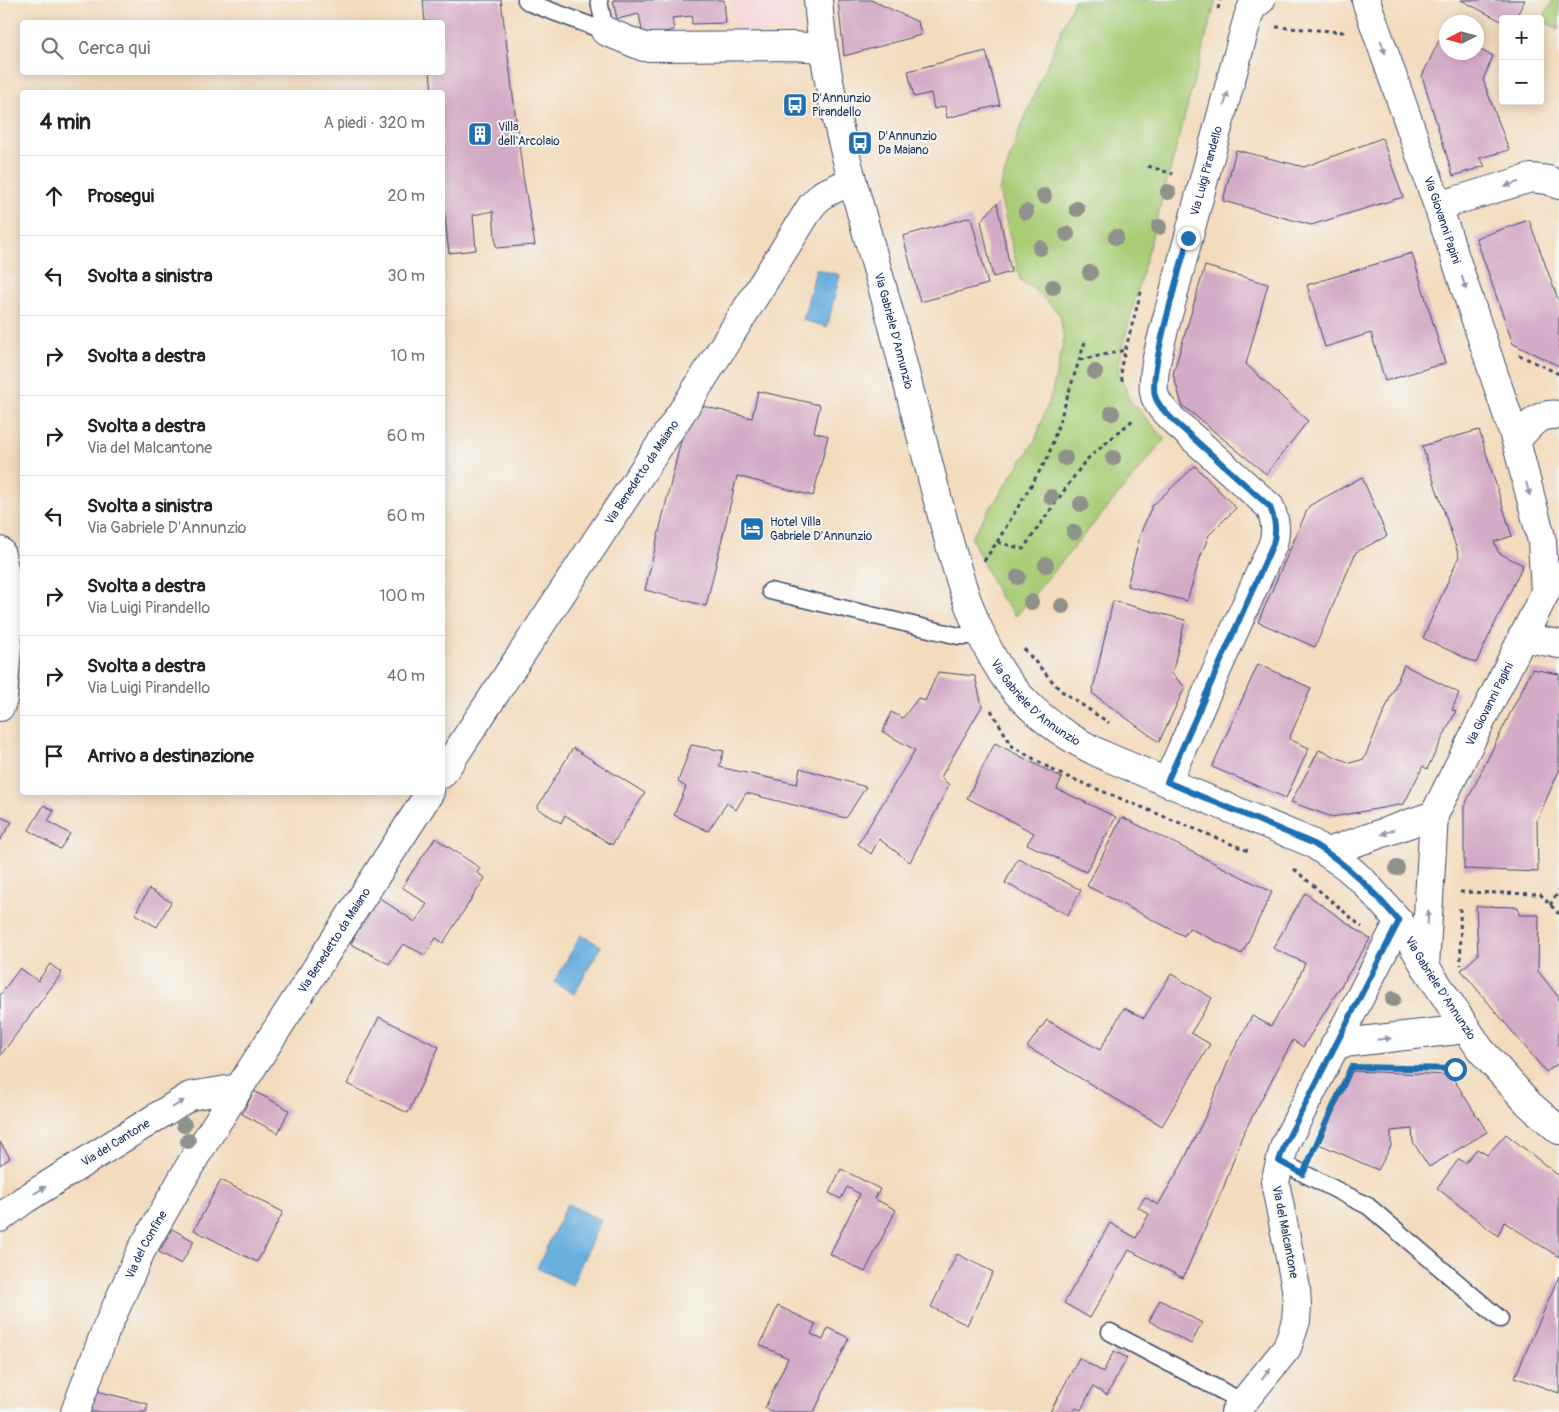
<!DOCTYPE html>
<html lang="it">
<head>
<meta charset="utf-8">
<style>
	body { margin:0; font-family:Pangolin,sans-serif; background:#f6f6f6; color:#222 }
	.controls { position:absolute; right:15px; top:15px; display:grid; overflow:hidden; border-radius:5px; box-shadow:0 2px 12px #0003 }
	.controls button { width:45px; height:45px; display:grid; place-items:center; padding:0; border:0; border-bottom:1px solid #e0e0e0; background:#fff; color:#222; font:25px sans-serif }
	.compass { position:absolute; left:1439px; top:15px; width:45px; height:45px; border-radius:50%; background:#fff; box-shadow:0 2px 12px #0003; rotate:264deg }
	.stop { position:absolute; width:15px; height:15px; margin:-11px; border:4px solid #1f6fb2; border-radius:50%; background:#fff }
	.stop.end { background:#1f6fb2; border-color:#fff; box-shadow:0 1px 5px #0008 }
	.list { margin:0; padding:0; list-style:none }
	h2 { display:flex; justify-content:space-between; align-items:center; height:65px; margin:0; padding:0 20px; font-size:21px }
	h2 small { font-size:16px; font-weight:400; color:#767676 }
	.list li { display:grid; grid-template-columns:32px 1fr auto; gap:15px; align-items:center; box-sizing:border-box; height:80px; padding:0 20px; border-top:1px solid #e0e0e0 }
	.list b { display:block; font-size:19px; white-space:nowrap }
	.list p { margin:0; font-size:16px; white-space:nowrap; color:#767676 }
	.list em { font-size:16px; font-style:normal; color:#767676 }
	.icon { flex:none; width:28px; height:28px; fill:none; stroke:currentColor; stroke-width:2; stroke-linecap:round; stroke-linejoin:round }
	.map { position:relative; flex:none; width:1559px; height:1412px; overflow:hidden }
	.search { position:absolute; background:#fff; box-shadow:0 2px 12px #0003; left:20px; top:20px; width:425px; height:55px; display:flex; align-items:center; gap:12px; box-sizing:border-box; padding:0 18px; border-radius:5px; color:#767676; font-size:19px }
	.panel { position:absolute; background:#fff; box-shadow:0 2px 12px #0003; left:20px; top:90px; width:425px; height:705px; border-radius:5px }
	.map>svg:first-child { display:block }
</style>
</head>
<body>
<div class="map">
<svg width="1559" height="1412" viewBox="0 0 1559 1412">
	<rect width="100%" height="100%" fill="#f6f6f2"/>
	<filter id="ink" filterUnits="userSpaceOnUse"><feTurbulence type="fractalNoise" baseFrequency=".02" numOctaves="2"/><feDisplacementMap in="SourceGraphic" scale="10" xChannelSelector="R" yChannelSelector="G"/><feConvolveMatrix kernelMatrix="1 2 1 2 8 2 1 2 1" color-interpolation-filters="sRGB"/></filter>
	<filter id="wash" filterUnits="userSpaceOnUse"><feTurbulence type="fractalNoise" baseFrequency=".0096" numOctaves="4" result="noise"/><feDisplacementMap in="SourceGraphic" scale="20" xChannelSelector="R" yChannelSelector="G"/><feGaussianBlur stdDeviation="1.12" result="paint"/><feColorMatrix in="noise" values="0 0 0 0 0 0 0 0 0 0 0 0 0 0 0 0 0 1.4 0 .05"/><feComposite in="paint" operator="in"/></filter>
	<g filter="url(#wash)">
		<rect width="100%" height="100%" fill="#f3dbbd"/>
		<!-- built -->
		<path fill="#f7cfd3" d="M732,0H796L798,32L736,31Z"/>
		<!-- green -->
		<path fill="#a9cd77" stroke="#627e6a" d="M1074,0H1216L1122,348L1118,368L1129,399L1165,439L1016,616L999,596L971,537L1035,441L1052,392L1064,340L1060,315L1040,294L1020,280L999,191L1019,131Z
			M1553,0H1559V29L1542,21Z"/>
		<!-- water -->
		<path fill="#68afde" stroke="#426f9e" d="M816,269L840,275L827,327L803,320Z
			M581,935L601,946L574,994L554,982Z
			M567,1204L601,1220L572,1285L537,1268Z"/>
		<g id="blocks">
			<!-- building -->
			<path fill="#d4abc7" d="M423,0H501L523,176L535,245L496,248L493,211L473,215L476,250L449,253L442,192V92H432L430,72H442V22H425Z
				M613,0H724L726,23L692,24V16L672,18L674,30L643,36L639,14L617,19Z
				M838,0H871L918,22L921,35L844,56Z
				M1461,0H1525L1515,19H1503V22Z
				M1443,32L1446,34V52H1476V48L1493,56L1483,80L1509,150L1480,158L1485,166L1453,176L1422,76Z
				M986,51L1000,105L947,118L945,106L934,109L931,93L914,97L908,71Z
				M1382,138L1403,197L1311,225L1223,201L1236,150L1304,167Z
				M997,203L1011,272L993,277L981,221Z
				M971,217L988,284L920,302L903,236Z
				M1529,220L1559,302V366L1513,344L1476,238Z
				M1412,253L1445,363L1385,381L1371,333L1325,347L1307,285Z
				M1205,266L1268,284L1246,364L1308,421L1266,474L1182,405L1173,374Z
				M758,391L820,405L814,432L828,436L813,496L737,476L706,606L645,590L690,403L752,418Z
				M1479,430L1512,536L1494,542L1499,553L1523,565L1476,663L1423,638L1459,556L1422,446Z
				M1195,466L1236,508L1209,535L1200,558L1187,601L1127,586L1141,532L1152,506Z
				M1362,477L1387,536L1356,552L1315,647L1258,622L1309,506Z
				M1113,601L1185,620L1172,674L1185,687L1159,742L1092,693Z
				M1258,664L1311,688L1289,739L1309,748L1286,798L1212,767Z
				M1404,665L1459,693L1452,710L1456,711L1427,769L1423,766L1404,804L1332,817L1291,802L1319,750L1350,763L1364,759Z
				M1532,669L1559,674V771L1537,820L1538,872L1464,869V807Z
				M938,672L975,676L982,706L941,777L949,785L910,862L879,839L871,854L858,844L915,750L883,732L891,712L903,718L918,698L925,701Z
				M995,743L1062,778L1057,789L1116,817L1086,872L1027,844L1034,833L967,798Z
				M691,745L724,751L719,767L797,784L800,768L866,787L846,818L746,793L736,810L727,803L708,831L674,815L686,787L678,782Z
				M573,748L645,793L612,845L565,815L561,823L537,808Z
				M44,805L54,811L48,821L70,834L60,849L29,830Z
				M0,817L12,822L0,840Z
				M1122,817L1272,892L1242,954L1189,928L1184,936L1087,886Z
				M435,838L480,868L477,873L485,878L443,943L436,938L425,955L403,944L389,964L351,944L375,895L415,922L427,904L402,887Z
				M1018,858L1081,890L1068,915L1005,883Z
				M149,889L171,902L157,927L135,914Z
				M1305,893L1370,939L1303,1047L1293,1040L1242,1136L1224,1186L1183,1278L1129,1250L1090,1318L1064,1303L1110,1223L1136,1238L1149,1214L1138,1207L1145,1197L1158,1205L1182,1164L1206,1115L1231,1055L1252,1016L1271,1026L1294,989L1305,963L1273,948Z
				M1476,906L1518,907L1519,915H1539L1538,971L1559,998V1063L1546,1072L1461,970L1478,955Z
				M50,964L62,973L0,1056V995L20,968L38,981Z
				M1171,974L1212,998L1191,1033L1210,1044L1162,1126L1027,1047L1047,1020L1100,1050L1124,1008L1144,1018Z
				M379,1017L439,1047L408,1113L347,1084Z
				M1352,1071L1451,1075L1487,1132L1429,1167L1413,1142L1412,1129L1391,1131V1146L1378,1170L1319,1144Z
				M254,1091L289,1110L278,1133L242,1114Z
				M1506,1134L1559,1176V1257L1504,1222L1498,1236L1437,1188L1459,1159L1465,1163L1477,1149L1487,1155Z
				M0,1142L10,1158L0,1165Z
				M841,1169L880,1189L875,1199L896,1210L865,1272L830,1254L860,1194L847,1187L841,1199L829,1193Z
				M221,1180L283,1212L257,1262L194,1230Z
				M172,1229L194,1241L181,1264L159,1252Z
				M957,1254L993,1272L967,1325L931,1307Z
				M1559,1276V1393L1515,1377Z
				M1160,1300L1202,1323L1191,1344L1149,1321Z
				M778,1306L816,1324L811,1334L823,1340L828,1328L849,1338L814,1412H773L765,1408L788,1358L760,1345Z
				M1114,1351L1127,1358L1107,1395L1093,1387L1081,1410L1076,1408L1073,1412H1050L1079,1358L1103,1372Z
				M93,1390L148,1404L146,1412H87Z"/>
		</g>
	</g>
	<g filter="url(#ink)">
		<use href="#blocks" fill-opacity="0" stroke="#3b496c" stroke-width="1"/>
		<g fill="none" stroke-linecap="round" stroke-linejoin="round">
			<defs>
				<path id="service" d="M526,0L530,3L605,31
					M599,0L605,31
					M770,591L959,636H983
					M1279,1161L1368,1206L1500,1319
					M1110,1332L1243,1402"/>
				<g id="minor">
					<path id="s1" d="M1366,1L1438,206L1516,441L1542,541L1545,593"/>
					<path d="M605,31L644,47L792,46L823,48"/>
					<path d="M1438,206L1531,178L1548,180L1559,185"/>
					<path d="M1516,441C1528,427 1538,412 1559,415"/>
					<path d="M0,551L11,599L3,699L0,707"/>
					<path d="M1522,637L1559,644"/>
					<path id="s2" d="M442,774L687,404L812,205L823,194L852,181"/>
					<path id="s3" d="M1167,782L1273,544C1277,530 1275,520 1270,507L1173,420C1165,412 1156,404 1154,392C1151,367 1168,318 1174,292C1198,200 1223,109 1248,17L1252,7L1261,0"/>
					<path d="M1328,852L1434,815"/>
					<path id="s4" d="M1425,966L1434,815L1545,593L1552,575"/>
					<path d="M1335,1044L1466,1029"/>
					<path id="s5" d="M0,1218L24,1200L190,1096L239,1088"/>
					<path id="s6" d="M75,1412L105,1332L141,1251L195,1157L239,1088L430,792"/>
					<path d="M1235,1412L1287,1348L1296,1321L1297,1306L1296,1288L1275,1182L1285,1144L1399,921"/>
				</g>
				<g id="tertiary">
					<path id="s7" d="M818,0C827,114 865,220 894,330C909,387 923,444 938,501C954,559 968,621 1002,673C1027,711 1064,737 1105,756L1312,843L1347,867L1364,882L1399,921L1425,966L1480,1049L1529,1104L1559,1130"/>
				</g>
			</defs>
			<!-- service casing -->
			<use href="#service" stroke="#3b496c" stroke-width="19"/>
			<!-- minor casing -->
			<use href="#minor" stroke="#3b496c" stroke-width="30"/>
			<!-- tertiary casing -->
			<use href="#tertiary" stroke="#3b496c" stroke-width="30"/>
			<!-- path -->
			<path stroke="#3b496c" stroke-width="3" stroke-dasharray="4 4" stroke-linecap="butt" d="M1218,9L1220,0
				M1276,27L1343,32L1345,28
				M1148,166L1173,174
				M1519,355L1559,374
				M1080,360L1126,350
				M1122,381L1121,366L1142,288
				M997,542L1048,457L1085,342
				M984,561L997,542L1023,549L1085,461L1135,418
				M1024,649L1060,690L1109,723
				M991,710L1012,746L1058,773L1251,852
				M1294,869L1362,927
				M1460,892L1540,894L1559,914
				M1550,905L1559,891
				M1460,908L1461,965
				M1400,1068L1455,1069"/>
			<!-- service -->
			<use href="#service" stroke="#fff" stroke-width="16"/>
			<!-- minor -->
			<use href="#minor" stroke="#fff" stroke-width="28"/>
			<!-- tertiary -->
			<use href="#tertiary" stroke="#fff" stroke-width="28"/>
		</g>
		<!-- trees -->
		<g fill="#8f928c">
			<circle cx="1168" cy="192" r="8"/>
			<circle cx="1044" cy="196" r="8"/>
			<circle cx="1077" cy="209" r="8"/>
			<circle cx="1026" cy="212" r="8"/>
			<circle cx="1159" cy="227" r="8"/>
			<circle cx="1067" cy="234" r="8"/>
			<circle cx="1116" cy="237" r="8"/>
			<circle cx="1040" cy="248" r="8"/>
			<circle cx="1090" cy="273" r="8"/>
			<circle cx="1053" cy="287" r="8"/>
			<circle cx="1095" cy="372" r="8"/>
			<circle cx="1112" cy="413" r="8"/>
			<circle cx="1065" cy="458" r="8"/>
			<circle cx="1113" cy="458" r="8"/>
			<circle cx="1051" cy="497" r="8"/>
			<circle cx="1081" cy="504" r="8"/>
			<circle cx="1074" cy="532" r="8"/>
			<circle cx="1046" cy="565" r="8"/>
			<circle cx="1018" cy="577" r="8"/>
			<circle cx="1031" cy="602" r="8"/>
			<circle cx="1062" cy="606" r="8"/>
			<circle cx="1397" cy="868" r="8"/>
			<circle cx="1393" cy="999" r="8"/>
			<circle cx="184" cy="1125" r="8"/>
			<circle cx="188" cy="1141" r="8"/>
		</g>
		<!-- one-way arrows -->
		<defs><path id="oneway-solid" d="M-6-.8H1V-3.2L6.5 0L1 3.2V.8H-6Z" transform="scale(1.25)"/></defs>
		<g fill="#8d97ae">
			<use href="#oneway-solid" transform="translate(1383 47) rotate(71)"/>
			<use href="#oneway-solid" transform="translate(1226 99) rotate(-75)"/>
			<use href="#oneway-solid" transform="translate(1512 184) rotate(163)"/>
			<use href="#oneway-solid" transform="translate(1464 283) rotate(72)"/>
			<use href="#oneway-solid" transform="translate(1528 489) rotate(75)"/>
			<use href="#oneway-solid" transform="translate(1388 832) rotate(160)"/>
			<use href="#oneway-solid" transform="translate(1428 917) rotate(-87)"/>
			<use href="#oneway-solid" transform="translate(1384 1039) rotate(-6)"/>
			<use href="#oneway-solid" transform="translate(178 1104) rotate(-32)"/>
			<use href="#oneway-solid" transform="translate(40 1190) rotate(-32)"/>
			<use href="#oneway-solid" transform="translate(1266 1374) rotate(-51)"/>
		</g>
	</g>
	<g fill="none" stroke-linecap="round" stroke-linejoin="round" filter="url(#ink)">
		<!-- route -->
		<path stroke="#1f6fb2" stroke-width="6" d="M1188,238C1181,266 1148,374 1155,396C1158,406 1166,413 1173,420L1270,507C1275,520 1277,530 1273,544L1167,782L1312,843C1348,864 1372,890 1399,921L1285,1144L1279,1161L1303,1174L1351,1067L1455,1069"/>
	</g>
	<!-- icons -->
	<defs>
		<symbol id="bus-square" viewBox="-11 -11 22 22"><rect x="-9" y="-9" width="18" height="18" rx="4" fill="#1f6fb2" stroke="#f6f6f2"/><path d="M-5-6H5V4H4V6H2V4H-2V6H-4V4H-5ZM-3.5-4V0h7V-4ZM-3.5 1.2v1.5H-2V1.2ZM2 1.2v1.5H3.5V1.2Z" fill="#fff"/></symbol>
		<symbol id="building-square" viewBox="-11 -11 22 22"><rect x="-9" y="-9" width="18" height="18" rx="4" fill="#1f6fb2" stroke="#f6f6f2"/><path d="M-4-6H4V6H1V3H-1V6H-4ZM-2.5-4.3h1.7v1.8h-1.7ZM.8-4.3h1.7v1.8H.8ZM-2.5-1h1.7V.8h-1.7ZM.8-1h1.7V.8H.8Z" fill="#fff"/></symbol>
		<symbol id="hotel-square" viewBox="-11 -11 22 22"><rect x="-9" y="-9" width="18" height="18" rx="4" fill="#1f6fb2" stroke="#f6f6f2"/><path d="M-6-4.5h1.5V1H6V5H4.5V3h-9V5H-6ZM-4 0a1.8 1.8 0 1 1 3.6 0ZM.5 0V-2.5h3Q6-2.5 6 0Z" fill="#fff"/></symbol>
	</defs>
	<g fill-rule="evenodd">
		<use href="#bus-square" x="781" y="91" width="28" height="28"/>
		<use href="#building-square" x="466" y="120" width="28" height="28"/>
		<use href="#bus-square" x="846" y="129" width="28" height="28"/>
		<use href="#hotel-square" x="738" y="515" width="28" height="28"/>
	</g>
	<g text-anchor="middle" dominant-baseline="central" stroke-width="4" stroke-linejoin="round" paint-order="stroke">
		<!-- poi labels -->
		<g font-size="12" fill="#1b2f5e" stroke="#f6f6f2" text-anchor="start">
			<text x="812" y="98">D'Annunzio<tspan x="812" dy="14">Pirandello</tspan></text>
			<text x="498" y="127">Villa<tspan x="498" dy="14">dell'Arcolaio</tspan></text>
			<text x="878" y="136">D'Annunzio<tspan x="878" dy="14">Da Maiano</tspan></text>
			<text x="770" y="522">Hotel Villa<tspan x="770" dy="14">Gabriele D'Annunzio</tspan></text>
		</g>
		<!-- street labels -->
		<g font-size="12" fill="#1b2f5e" stroke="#f6f6f2">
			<text stroke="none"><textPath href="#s3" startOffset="691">Via Luigi Pirandello</textPath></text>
			<text stroke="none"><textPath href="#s1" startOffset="232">Via Giovanni Papini</textPath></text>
			<text stroke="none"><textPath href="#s7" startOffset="340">Via Gabriele D'Annunzio</textPath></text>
			<text stroke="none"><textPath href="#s2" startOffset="362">Via Benedetto da Maiano</textPath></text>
			<text stroke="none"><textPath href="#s7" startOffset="745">Via Gabriele D'Annunzio</textPath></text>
			<text stroke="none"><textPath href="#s4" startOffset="275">Via Giovanni Papini</textPath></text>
			<text stroke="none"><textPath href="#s6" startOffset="540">Via Benedetto da Maiano</textPath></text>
			<text stroke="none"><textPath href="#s7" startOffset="1255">Via Gabriele D'Annunzio</textPath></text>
			<text stroke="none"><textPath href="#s5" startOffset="138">Via del Cantone</textPath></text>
			<text transform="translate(1285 1232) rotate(79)">Via del Malcantone</text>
			<text stroke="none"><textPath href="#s6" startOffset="182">Via del Confine</textPath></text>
		</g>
	</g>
</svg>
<div class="controls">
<button>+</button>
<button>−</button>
</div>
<svg class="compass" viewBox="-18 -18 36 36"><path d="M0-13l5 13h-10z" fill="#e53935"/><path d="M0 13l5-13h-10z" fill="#767676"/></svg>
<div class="stop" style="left:1455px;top:1069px"></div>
<div class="stop end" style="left:1188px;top:238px"></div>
<div class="search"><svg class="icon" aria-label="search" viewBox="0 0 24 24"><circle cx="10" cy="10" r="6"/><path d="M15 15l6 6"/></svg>Cerca qui</div>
<section class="panel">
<h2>4 min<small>A piedi · 320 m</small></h2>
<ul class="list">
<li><svg class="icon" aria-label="ahead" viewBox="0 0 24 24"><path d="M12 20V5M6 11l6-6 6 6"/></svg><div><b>Prosegui</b></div><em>20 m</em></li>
<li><svg class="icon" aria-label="left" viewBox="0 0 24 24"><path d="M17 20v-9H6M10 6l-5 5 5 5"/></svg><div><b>Svolta a sinistra</b></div><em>30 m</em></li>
<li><svg class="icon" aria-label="right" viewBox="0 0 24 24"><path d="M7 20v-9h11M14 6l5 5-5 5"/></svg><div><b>Svolta a destra</b></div><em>10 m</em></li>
<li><svg class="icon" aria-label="right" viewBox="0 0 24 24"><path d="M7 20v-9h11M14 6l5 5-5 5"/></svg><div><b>Svolta a destra</b><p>Via del Malcantone</p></div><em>60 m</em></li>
<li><svg class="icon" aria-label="left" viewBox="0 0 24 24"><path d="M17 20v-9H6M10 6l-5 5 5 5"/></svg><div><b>Svolta a sinistra</b><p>Via Gabriele D'Annunzio</p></div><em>60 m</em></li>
<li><svg class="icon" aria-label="right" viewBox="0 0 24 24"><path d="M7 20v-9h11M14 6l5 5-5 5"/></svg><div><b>Svolta a destra</b><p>Via Luigi Pirandello</p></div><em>100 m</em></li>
<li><svg class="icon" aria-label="right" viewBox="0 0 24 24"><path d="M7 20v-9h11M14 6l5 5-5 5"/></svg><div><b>Svolta a destra</b><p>Via Luigi Pirandello</p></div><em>40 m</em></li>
<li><svg class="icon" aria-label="arrive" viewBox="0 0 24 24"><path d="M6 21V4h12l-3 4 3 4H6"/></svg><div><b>Arrivo a destinazione</b></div></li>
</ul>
</section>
</div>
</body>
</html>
